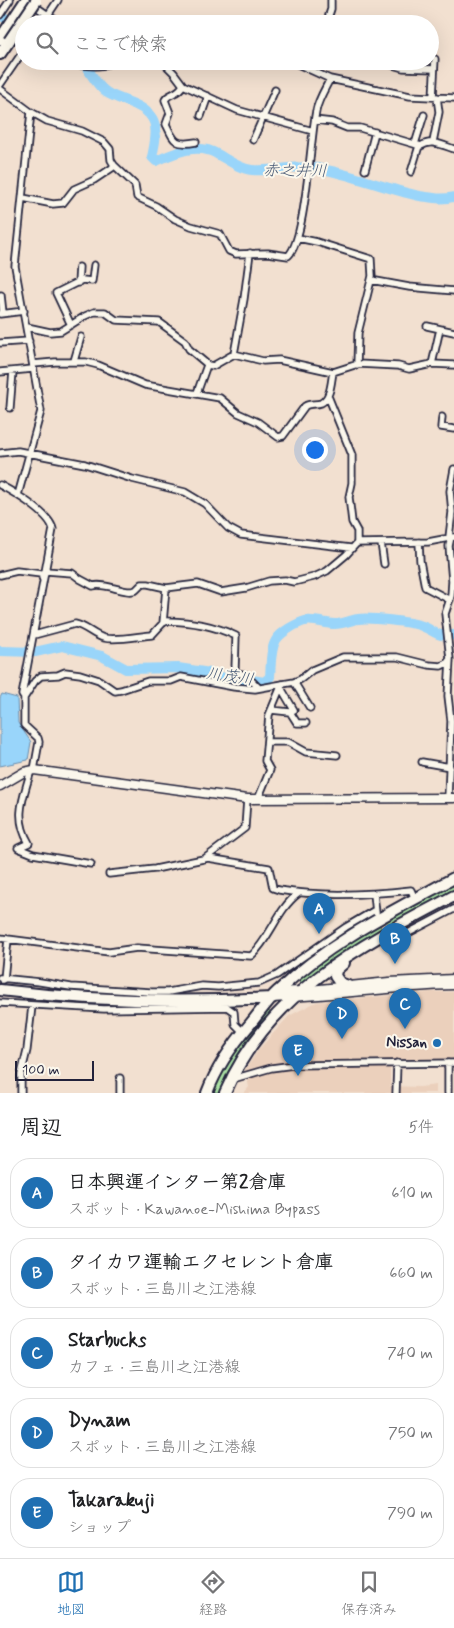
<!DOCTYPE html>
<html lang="ja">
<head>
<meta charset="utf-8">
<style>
	body { margin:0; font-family:Mynerve,"Klee One",sans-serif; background:#f6f6f6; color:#202124 }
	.scale { position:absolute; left:15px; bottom:12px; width:79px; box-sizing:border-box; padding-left:5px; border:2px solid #22223b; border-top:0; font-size:14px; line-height:18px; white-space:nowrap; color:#22223b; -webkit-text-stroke:4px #fbf7ec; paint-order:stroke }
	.you { position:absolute; left:314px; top:449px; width:18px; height:18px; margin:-12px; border:4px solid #fff; border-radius:50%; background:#1a73e8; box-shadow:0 0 0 8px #1a73e833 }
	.badge { display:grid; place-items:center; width:32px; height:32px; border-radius:50%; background:#1f6fb2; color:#fff; font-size:16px; font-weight:700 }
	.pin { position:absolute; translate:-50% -41px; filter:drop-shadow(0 1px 2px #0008) }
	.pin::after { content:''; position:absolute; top:26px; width:18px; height:15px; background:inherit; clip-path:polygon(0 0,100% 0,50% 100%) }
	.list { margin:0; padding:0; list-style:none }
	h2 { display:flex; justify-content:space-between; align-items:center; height:65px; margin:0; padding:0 20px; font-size:21px }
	h2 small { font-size:16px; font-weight:400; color:#757577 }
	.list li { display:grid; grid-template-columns:32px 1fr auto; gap:15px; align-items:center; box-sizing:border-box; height:70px; margin:0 10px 10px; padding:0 10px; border:1px solid #e0e0e0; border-radius:20px }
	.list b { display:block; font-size:19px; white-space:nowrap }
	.list p { margin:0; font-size:16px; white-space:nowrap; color:#757577 }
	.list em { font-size:16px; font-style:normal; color:#757577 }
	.icon { flex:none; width:28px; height:28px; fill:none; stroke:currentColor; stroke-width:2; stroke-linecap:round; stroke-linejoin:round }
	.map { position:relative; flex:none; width:454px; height:1093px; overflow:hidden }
	.search { position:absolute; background:#fff; box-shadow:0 5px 20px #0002; left:15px; right:15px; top:15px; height:55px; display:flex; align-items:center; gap:12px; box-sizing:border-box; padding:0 18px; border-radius:28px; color:#757577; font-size:19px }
	.sheet { height:465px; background:#fff }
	nav { display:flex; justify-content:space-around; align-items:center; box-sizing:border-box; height:70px; border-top:1px solid #e0e0e0; background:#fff; font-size:14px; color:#757577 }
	nav a { display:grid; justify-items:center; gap:2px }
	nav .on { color:#1f6fb2 }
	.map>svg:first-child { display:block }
</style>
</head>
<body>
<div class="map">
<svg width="454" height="1093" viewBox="0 0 454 1093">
	<rect width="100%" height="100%" fill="#f2e0d0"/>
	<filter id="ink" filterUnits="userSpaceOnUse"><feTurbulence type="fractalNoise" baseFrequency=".02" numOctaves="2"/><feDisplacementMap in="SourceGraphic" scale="10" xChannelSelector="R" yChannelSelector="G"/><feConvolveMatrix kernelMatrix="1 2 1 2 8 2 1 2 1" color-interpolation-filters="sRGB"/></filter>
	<g filter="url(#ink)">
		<!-- built -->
		<path fill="#ebd0bc" d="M431,992H454V1059H397L390,1068V1086L420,1087L436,1085V1093H244L249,1087L245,1070L259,1049L289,1016L316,1002Z"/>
		<!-- green -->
		<path fill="#ade3a5" stroke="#688270" d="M454,881V892L390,925L384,920Z
			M380,925L382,930L359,944L341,953L300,984L299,982L301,975L352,939Z
			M269,1011L271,1014L222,1093H211C225,1065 245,1030 269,1011Z"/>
		<!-- water -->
		<path fill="#99d5fa" stroke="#698dae" d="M2,694L17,698L18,723L31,742L28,760L0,766V698Z"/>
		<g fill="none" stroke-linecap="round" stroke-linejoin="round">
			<!-- river -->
			<path stroke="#99d5fa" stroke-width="10" d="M0,14L24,34
				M83,61C89,71 97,86 106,92C121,102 147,103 154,122C158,132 154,147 152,157L156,161C174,153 198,142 217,154C228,160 240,169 252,170C273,172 295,165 317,168C352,174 385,189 420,196C434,198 441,200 454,197
				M0,651L35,652L62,646L102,656L126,669L178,668L210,673L227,679L249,682L252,680L264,682L270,677C271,666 270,650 276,640C281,632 297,623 305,621C315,619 325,624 335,624C343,624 350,620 358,619C369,617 412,622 422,626C437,632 435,637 454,635"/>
			<!-- street-tunnel -->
			<path stroke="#c8bab2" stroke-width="5.5" stroke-dasharray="5.5 3" stroke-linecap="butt" d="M104,1006L105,992"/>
			<defs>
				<path id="street" d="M32,4L48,15L64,24
					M0,15L10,0
					M42,24L58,0
					M211,24H220
					M326,24L331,9V0
					M164,61L166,65L174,73L183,85L237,110L313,131
					M291,61L330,79L410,96L454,98
					M389,64L403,68L434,69
					M81,65C93,66 103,68 113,61
					M310,70L313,61
					M0,85L24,50
					M183,85C177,96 169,92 165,100L170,113L166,124C174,141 175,146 196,142
					M0,89L31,112L47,121L82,131L104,142L110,149L111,160L114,165L135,185L137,197L156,206L175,219L191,226L220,234L229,251L236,254L268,253L288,256C306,240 310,140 316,111C318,100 325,89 330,79
					M433,97L435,59
					M201,116L208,96
					M315,120L332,122L347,128H360L421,146C432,139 442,145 454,149
					M253,140L275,90
					M433,142L439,112L437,97
					M415,144L424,115
					M365,170L375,132
					M411,172L419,146
					M23,198L53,204L63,203L74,189L94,180L112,168L114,165
					M298,238L317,242L371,259L372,276L358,333L357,365
					M371,280L409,287L454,291
					M78,283L79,267
					M1,295L3,313
					M0,314L24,311
					M71,325L56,293L82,280L92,281L94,265
					M427,326L454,332
					M27,327L50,332L61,331L85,316L94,312H105L116,320L159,322L185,341L189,349L208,365L213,366L234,354L263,361L279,360L333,372L358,364L398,366L409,369L432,364L454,365
					M0,343L29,341
					M234,354L244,299L250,253
					M74,361L81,337
					M33,364L55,362H86L98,365L145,385L220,398L238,413L258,422L278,437L283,436L305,406C310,403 316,405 321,403C331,398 331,382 333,372
					M432,364L440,329
					M0,372L33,369
					M197,393L207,365
					M10,408L13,371
					M442,417L441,427L454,429
					M0,453L18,451L85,464L132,479L185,492L205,504L228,528L241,535L351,548
					M0,485C15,493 49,513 53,529L22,695L24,698V725L38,738L39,742L34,770
					M18,495L41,411L15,266L31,112
					M449,537L452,512L450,491L454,469
					M419,542L420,561L425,587L450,600
					M357,543L428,542L454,537
					M381,543L384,564
					M46,571L72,573L80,579L93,586C106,582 126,595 136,590C138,588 140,586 142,584H148L166,588L198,584L221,592L246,588L269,581L285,580L294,582L314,577L327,571L346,555L357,543V531L352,522L349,497L352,483V455L328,396
					M0,575L17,571L41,574L43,580
					M163,623L166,588
					M34,635L75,624C86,626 93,635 104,638C116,641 139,636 152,635L163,623L167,621C193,622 213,625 236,636L235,670L237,673L246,675L259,688
					M294,682L310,708
					M281,688L294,710
					M24,698L35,681L41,676L58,675L65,672L80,674L99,680L115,691L121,690L148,681H171L181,677L234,687L255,689L294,682L301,679L312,670L343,657H397L429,665L441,666L447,663L450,659
					M271,710L290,712L297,723H306
					M267,742H288L306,752L337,755
					M422,762L450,767
					M31,770C24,797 13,816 29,843L18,848L33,854L91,864
					M448,798L451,721L448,696L450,659L445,614L451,596L452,581L449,546L451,537
					M258,799L270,770L265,761L269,715L282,684
					M204,859L245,828L247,799
					M109,874L155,869L208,858L269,868L273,888L279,890C322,897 367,895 411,890L415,899
					M374,894L376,913
					M386,934L397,939L454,909
					M0,938L109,952L137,948L251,956C271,938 277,909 299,893
					M0,978L40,982L71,987L151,992H168L202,986L218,987L259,983L277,975L346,927L375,910
					M2,980L4,979L8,939
					M0,1003L104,1009L227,1007L234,1012L235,1024L243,1032
					M233,1079L271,1068L294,1065L454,1063
					M21,1093V1075L27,1050L32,1006
					M120,1093V1078
					M396,1093L397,1063
					M448,1093V1063"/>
				<path id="secondary" d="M0,786L24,772L34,770L247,799L454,798
					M277,992L300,991L389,982L454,979
					M272,998C333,996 393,986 454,985"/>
				<path id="highway" d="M0,39L26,0
					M0,54L9,41
					M344,963L336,970L335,976L340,983L348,986
					M0,990C90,1001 181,1003 272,998
					M207,1093C217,1066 233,1044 251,1023C260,1012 268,1000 278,991C329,942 393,911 454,878
					M225,1093C268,992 363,944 454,896"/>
			</defs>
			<!-- street casing -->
			<use href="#street" stroke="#22223b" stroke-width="9"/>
			<!-- secondary casing -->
			<use href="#secondary" stroke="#22223b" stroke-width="11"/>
			<!-- highway casing -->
			<use href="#highway" stroke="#22223b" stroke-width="14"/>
			<!-- street -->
			<use href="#street" stroke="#fbf7ec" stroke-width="5.5"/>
			<!-- secondary -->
			<use href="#secondary" stroke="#fbf7ec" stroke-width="8"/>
			<!-- highway -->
			<use href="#highway" stroke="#fbf7ec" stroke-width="10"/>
			<defs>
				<path id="highway-bridge" d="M9,41L36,1"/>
			</defs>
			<!-- highway-bridge casing -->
			<use href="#highway-bridge" stroke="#22223b" stroke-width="14" stroke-linecap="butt"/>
			<!-- highway-bridge -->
			<use href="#highway-bridge" stroke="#fbf7ec" stroke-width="10"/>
		</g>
	</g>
	<!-- markers -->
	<circle fill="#1f6fb2" stroke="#fbf7ec" stroke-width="2" cx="437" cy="1043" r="5"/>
	<g text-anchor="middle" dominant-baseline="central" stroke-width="4" stroke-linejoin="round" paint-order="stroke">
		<!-- poi labels -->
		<g font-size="15" font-weight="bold" fill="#22223b" stroke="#fbf7ec" text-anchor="end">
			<text x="427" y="1043">Nissan</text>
		</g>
		<!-- water labels -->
		<g font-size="16" font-style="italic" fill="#465874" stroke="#fbf7ec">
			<text transform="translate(295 171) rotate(1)">赤之井川</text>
			<text transform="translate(230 677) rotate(8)">川茂川</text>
		</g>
	</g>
</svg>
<div class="scale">100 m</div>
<div class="you"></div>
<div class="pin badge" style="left:319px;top:934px">A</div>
<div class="pin badge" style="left:395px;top:964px">B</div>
<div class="pin badge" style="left:405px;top:1029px">C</div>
<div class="pin badge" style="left:342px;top:1039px">D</div>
<div class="pin badge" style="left:298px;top:1076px">E</div>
<div class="search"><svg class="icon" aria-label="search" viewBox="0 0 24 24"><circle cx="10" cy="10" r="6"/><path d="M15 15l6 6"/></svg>ここで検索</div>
</div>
<section class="sheet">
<h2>周辺<small>5件</small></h2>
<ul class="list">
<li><span class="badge">A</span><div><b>日本興運インター第2倉庫</b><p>スポット · Kawanoe-Mishima Bypass</p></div><em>610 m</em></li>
<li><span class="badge">B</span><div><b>タイカワ運輸エクセレント倉庫</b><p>スポット · 三島川之江港線</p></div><em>660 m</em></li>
<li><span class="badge">C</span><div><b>Starbucks</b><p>カフェ · 三島川之江港線</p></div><em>740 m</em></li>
<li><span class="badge">D</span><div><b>Dynam</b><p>スポット · 三島川之江港線</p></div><em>750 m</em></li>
<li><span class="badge">E</span><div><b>Takarakuji</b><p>ショップ</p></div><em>790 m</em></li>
</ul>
</section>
<nav>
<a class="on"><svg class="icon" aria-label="map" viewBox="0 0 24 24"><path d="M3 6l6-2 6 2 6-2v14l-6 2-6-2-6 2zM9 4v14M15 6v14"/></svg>地図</a>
<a><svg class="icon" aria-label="directions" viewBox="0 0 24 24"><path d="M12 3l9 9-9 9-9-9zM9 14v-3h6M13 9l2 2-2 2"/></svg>経路</a>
<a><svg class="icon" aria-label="saved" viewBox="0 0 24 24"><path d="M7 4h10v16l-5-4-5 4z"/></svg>保存済み</a>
</nav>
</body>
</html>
